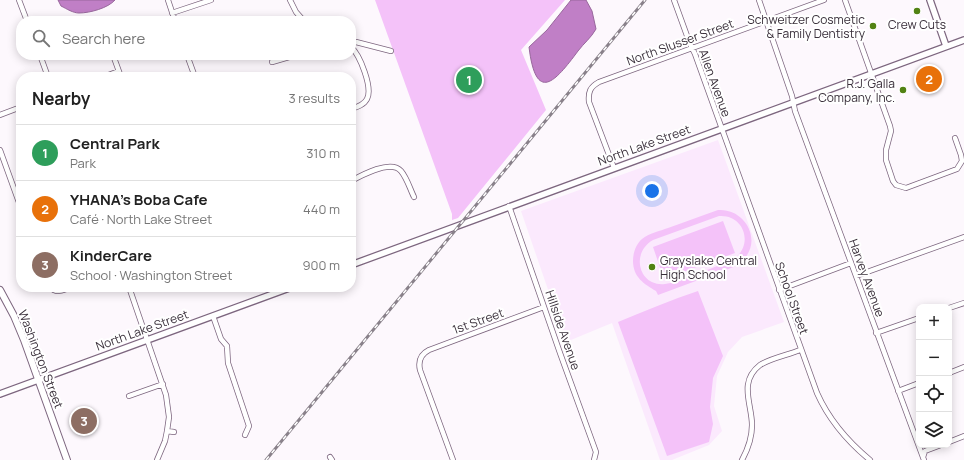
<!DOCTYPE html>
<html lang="en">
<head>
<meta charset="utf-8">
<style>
	body { margin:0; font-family:Manrope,sans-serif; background:#f2f2f2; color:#222 }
	.controls { position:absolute; right:12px; bottom:12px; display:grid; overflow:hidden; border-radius:8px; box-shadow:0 2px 10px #0003 }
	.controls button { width:36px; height:36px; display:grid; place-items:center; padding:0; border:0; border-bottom:1px solid #e0e0e0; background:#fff; color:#222; font:20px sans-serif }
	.you { position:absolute; left:652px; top:191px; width:14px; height:14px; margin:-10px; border:3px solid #fff; border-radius:50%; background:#1a73e8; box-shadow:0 0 0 6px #1a73e833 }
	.badge { display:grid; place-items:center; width:26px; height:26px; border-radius:50%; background:#db2777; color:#fff; font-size:13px; font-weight:700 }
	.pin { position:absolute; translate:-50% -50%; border:2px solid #fff; box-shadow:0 1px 4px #0006 }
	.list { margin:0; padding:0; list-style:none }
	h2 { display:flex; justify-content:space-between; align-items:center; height:52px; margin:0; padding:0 16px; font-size:17px }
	h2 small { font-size:13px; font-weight:400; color:#767676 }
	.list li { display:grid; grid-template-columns:26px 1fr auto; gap:12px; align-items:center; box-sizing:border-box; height:56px; padding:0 16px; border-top:1px solid #e0e0e0 }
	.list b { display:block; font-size:15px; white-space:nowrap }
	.list p { margin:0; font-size:13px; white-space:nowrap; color:#767676 }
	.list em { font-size:13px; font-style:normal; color:#767676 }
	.icon { flex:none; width:22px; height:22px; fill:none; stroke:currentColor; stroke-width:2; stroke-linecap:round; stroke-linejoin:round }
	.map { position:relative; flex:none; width:964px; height:460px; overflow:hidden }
	.search { position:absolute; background:#fff; box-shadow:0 2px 10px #0003; left:16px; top:16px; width:340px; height:44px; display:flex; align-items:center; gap:10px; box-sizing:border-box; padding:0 14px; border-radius:16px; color:#767676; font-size:15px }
	.panel { position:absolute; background:#fff; box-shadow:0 2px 10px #0003; left:16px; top:72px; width:340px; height:220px; border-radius:16px }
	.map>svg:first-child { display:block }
</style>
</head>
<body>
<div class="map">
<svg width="964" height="460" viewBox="0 0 964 460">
	<rect width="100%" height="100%" fill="#fdf8fd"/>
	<!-- built -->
	<path fill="#fbe9fd" d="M718,140L784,322L742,337L728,352L717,376L714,406L722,431L709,445L672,460H660L612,323L566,342L521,211Z"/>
	<!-- green -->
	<path fill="#f4c2f9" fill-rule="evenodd" d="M375,0H565L521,50L546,110L458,218L452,220V214Z
		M718,210C743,208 762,237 745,258L747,262L658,295L656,291C644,284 633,277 633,261C633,253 636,244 642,239C649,233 660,231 668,228C685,222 701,216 718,210ZM719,216C746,214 755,249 730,261C716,267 701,272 686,277C680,280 672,283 665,284C639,287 630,253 653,240Z
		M723,221L735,253L664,279L653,247Z
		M698,291L723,356L713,378L710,407L713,424L709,442L667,456L618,322C645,311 671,300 698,291Z"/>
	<!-- water -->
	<path fill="#c07fc6" stroke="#98679c" d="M58,0H115C108,8 90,13 79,13C73,13 67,9 61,6Z
		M571,0H586L592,11L596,29C591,38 584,43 578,51C555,82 536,104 529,47L547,30Z"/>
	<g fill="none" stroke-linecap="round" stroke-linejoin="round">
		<defs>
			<path id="minor" d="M19,0L27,21
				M168,0L175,21
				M290,0L296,12L304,21
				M674,0L690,44L695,54L817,393C829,420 847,441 870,460
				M759,0L792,96L795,111L924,460
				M845,0L890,126L891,131L886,150V160L893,181L896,185L906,188L957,169L962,161L961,155L955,138
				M172,13L211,0
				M100,20L101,21
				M351,42H356L391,51
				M351,47C360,55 373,88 367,99C364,105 357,107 351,109
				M40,55L48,77
				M113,55L121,77
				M187,55L195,77
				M272,62L296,55
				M103,77L119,71
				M0,115L21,107
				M0,150L21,208
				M614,168L589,102C588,92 590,87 599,82L824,0
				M351,181C362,175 391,159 401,171C407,178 410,189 414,197
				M509,206L560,353L596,452L594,460
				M856,276L964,237
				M50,287C56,294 64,290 71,287
				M129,287L166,395L169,417L167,431L165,441L157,460
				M779,290L851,263
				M949,308L964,303
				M213,316L221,339L227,346L228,363L249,426L245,435
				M876,333L919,318
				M949,373L964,367
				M898,391L919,383
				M129,396L163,384
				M167,431L174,432
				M949,442L964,436
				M330,457L332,460
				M923,457L925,451L941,445
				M453,460L420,370C418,361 421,354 429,350L544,307
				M742,460C748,449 752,438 752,425C752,404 738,382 760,365C771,358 788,355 800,350"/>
			<path id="tertiary" d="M930,0L946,46
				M351,265L964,40
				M0,394L292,287"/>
			<path id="secondary" d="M0,290L14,316L24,340L67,460"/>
		</defs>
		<!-- minor casing -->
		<use href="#minor" stroke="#7d667f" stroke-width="6"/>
		<!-- tertiary casing -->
		<use href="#tertiary" stroke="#7d667f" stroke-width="8"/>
		<!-- secondary casing -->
		<use href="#secondary" stroke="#7d667f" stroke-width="8"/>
		<!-- minor -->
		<use href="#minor" stroke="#fff" stroke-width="4.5"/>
		<!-- tertiary -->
		<use href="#tertiary" stroke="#fff" stroke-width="5.5"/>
		<!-- secondary -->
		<use href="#secondary" stroke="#fff" stroke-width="6"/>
		<defs>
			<path id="rail" d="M266,460L645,0"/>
		</defs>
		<!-- rail casing -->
		<use href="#rail" stroke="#89818a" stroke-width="3"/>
		<!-- rail -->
		<use href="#rail" stroke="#fff" stroke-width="1.5" stroke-dasharray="4.5" stroke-linecap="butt"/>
	</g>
	<!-- markers -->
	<g fill="#518213" stroke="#fff" stroke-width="1.5">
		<circle cx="917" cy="11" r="4"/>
		<circle cx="873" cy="26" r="4"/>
		<circle cx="903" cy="90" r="4"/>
		<circle cx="652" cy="267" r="4"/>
	</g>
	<g text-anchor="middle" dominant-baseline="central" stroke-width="4" stroke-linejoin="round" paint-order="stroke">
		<!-- poi labels -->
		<g font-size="12" fill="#392f3a" stroke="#fff" text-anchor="end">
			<text x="865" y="19">Schweitzer Cosmetic<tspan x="865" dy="14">&amp; Family Dentistry</tspan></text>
			<text x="917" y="24" text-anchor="middle">Crew Cuts</text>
			<text x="895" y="83">R.J. Galla<tspan x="895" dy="14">Company, Inc.</tspan></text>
			<text x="660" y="260" text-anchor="start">Grayslake Central<tspan x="660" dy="14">High School</tspan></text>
		</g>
		<!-- street labels -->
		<g font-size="12" fill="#392f3a" stroke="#fff">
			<text transform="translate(680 42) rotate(-20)">North Slusser Street</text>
			<text transform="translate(715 83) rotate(70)">Allen Avenue</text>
			<text transform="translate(644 145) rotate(-20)">North Lake Street</text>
			<text transform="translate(867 278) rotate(70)">Harvey Avenue</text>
			<text transform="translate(792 298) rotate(70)">School Street</text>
			<text transform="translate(478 321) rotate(-20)">1st Street</text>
			<text transform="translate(142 330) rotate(-20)">North Lake Street</text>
			<text transform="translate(563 330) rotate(71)">Hillside Avenue</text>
			<text transform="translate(41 359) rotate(69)">Washington Street</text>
		</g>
	</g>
</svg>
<div class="controls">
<button>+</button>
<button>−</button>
<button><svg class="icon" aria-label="locate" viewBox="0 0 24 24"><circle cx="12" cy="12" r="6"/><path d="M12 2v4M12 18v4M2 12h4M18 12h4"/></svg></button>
<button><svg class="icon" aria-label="layers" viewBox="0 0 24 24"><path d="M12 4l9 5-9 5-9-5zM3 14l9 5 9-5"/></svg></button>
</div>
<div class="you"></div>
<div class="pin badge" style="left:469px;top:80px;background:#2e9e5b">1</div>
<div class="pin badge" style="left:929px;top:79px;background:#e8710a">2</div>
<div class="pin badge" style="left:84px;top:421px;background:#8d6e63">3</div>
<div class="search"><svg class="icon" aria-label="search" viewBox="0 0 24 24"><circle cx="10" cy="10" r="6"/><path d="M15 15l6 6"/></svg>Search here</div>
<section class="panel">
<h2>Nearby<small>3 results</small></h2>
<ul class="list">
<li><span class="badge" style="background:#2e9e5b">1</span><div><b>Central Park</b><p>Park</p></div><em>310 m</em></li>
<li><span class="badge" style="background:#e8710a">2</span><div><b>YHANA’s Boba Cafe</b><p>Café · North Lake Street</p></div><em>440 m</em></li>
<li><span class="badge" style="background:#8d6e63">3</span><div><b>KinderCare</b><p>School · Washington Street</p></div><em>900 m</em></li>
</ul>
</section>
</div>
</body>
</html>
